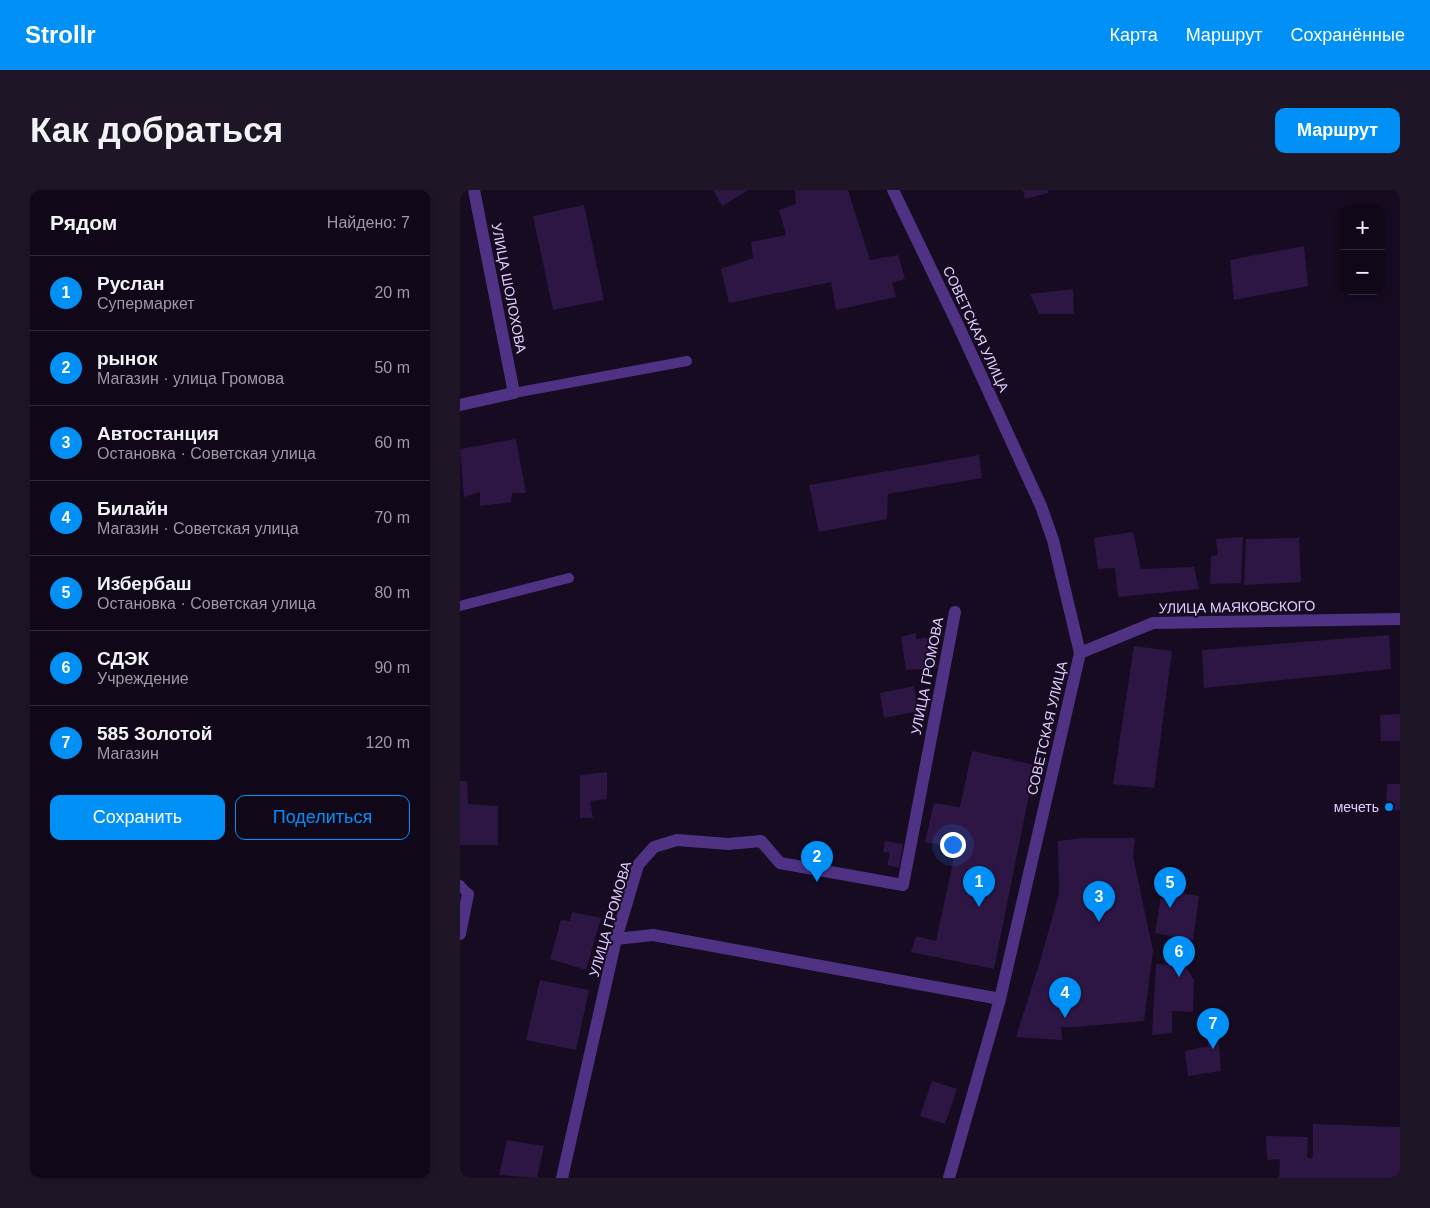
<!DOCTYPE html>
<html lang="ru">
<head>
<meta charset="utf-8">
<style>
	body { margin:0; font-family:Arial,sans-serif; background:#1e1626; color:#f1f3f6 }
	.controls { position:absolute; right:15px; top:15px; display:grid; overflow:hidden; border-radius:10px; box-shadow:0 2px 8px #0003 }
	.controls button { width:45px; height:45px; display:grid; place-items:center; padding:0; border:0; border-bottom:1px solid #302938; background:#100819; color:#f1f3f6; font:25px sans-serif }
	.you { position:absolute; left:492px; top:654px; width:18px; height:18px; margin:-12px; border:4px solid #fff; border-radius:50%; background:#1a73e8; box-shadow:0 0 0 8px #1a73e833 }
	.badge { display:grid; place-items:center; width:32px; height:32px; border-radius:50%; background:#0090f6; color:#fff; font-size:16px; font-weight:700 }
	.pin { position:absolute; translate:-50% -41px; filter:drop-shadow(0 1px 2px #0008) }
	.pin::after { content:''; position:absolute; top:26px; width:18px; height:15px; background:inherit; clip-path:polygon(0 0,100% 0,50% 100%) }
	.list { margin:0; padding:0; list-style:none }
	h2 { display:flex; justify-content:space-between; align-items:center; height:65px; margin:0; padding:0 20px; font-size:21px }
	h2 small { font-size:16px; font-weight:400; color:#9c9aa2 }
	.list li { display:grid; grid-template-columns:32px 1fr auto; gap:15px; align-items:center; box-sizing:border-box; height:75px; padding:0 20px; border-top:1px solid #302938 }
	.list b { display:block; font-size:19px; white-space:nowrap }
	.list p { margin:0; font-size:16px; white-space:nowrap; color:#9c9aa2 }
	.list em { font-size:16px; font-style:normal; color:#9c9aa2 }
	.actions { display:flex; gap:10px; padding:15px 20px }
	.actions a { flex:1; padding:11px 0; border:1px solid #0090f6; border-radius:10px; text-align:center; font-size:18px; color:#0090f6 }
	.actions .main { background:#0090f6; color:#fff }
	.map { position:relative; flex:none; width:940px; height:988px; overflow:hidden; border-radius:10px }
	header { display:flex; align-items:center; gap:30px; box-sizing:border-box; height:70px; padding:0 25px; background:#0090f6; color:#fff }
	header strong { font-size:24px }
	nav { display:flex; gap:28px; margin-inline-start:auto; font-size:18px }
	.intro { display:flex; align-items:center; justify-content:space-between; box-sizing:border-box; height:120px; padding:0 30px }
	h1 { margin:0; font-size:35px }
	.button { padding:12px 22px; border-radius:10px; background:#0090f6; color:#fff; font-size:18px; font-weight:700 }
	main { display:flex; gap:30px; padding:0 30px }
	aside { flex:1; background:#100819; border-radius:10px; box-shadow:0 2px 8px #0003 }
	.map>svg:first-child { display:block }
</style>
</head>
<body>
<header>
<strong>Strollr</strong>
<nav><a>Карта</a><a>Маршрут</a><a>Сохранённые</a></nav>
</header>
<div class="intro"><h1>Как добраться</h1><a class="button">Маршрут</a></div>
<main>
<aside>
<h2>Рядом<small>Найдено: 7</small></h2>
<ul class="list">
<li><span class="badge">1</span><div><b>Руслан</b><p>Супермаркет</p></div><em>20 m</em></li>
<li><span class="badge">2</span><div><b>рынок</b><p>Магазин · улица Громова</p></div><em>50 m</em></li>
<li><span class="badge">3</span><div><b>Автостанция</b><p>Остановка · Советская улица</p></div><em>60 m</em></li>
<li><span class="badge">4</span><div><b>Билайн</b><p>Магазин · Советская улица</p></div><em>70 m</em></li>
<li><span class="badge">5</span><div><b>Избербаш</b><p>Остановка · Советская улица</p></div><em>80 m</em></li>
<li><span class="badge">6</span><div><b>СДЭК</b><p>Учреждение</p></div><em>90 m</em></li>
<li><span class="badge">7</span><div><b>585 Золотой</b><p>Магазин</p></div><em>120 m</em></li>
</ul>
<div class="actions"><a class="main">Сохранить</a><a>Поделиться</a></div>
</aside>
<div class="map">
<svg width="940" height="988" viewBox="0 0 940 988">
	<rect width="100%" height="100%" fill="#160b21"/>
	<!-- building -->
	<path fill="#2d1643" d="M253,0H289L262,16Z
		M335,0H388L410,70L438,65L445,89L432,93L436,107L376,120L371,92L269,113L261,79L293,68L291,52L326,45L319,20L336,14Z
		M563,0H588V3L565,9Z
		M124,15L144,110L93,120L73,26Z
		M844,56L848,96L774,110L770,70Z
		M613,99L614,124H579L570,104Z
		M56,249L66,303H52L51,312L20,316V302L4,307L0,259Z
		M519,265L522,288L428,304L427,329L359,342L349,295Z
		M673,342L681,379L734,377L739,399L658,407L655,378L638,379L634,348Z
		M783,347L781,393L750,394L751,366L758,365L756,349Z
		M839,348L841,392L784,395L786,349Z
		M456,443V449L472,447L477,478L446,480L441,447Z
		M929,445L931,479L744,498L742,460Z
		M674,456L712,461L694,598L653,594Z
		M454,496L458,521L424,528L420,503Z
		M940,524V551H921L920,525Z
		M512,561L575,575L534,779L451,762L456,746L476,751L496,658L465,652L474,613L500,617Z
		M147,582V609L130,611L133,628H120V585Z
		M0,591H7L8,614L38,616V655H0Z
		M927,594H940V620L926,621Z
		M624,648H675L673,666L693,761L684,831L614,837H601L602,850L556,847L581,768L599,703L598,651Z
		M425,651L443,654L439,678L427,675L430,663L423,662Z
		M702,700L739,706L733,750L695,743Z
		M112,722L141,728L126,780L90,769L101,730L110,731Z
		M696,774L725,776L734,790L733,822L712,821V843L692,845Z
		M80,790L129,800L116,860L66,850Z
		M759,854L761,881L728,886L725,861Z
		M472,891L497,899L485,934L460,926Z
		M853,934L940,937V988H819L820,969L807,970L806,946L848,947L847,968H853Z
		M47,950L84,956L77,988L39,985Z"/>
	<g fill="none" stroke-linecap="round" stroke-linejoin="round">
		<!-- service -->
		<path stroke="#4f3284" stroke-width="10" d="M54,203L227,171
			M0,416L109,388
			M0,695L8,704"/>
		<!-- minor -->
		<path stroke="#4f3284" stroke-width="12" d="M433,0L498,135L581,316L593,350L620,463L540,809L489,988
			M0,215L54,203L14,0
			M620,463L693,433L940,429
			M0,744L8,704
			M156,749L193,745L540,809
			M102,988L156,749L178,675L194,657L217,650L268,654L301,651L320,673L443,695L495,422"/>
	</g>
	<!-- markers -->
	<circle fill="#0090f6" stroke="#160b21" stroke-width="2" cx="929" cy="617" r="5"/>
	<g text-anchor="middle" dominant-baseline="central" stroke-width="4" stroke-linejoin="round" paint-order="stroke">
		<!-- street labels -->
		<g font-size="14" fill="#e1cbff" stroke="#160b21">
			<text transform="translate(49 98) rotate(79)">УЛИЦА ШОЛОХОВА</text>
			<text transform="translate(516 139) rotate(65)">СОВЕТСКАЯ УЛИЦА</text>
			<text transform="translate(777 417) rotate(-1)">УЛИЦА МАЯКОВСКОГО</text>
			<text transform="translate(467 486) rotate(-79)">УЛИЦА ГРОМОВА</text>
			<text transform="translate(587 538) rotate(-77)">СОВЕТСКАЯ УЛИЦА</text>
			<text transform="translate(150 729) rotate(-74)">УЛИЦА ГРОМОВА</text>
		</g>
		<!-- poi labels -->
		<g font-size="14" fill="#e1cbff" stroke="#160b21" text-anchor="end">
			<text x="919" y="617">мечеть</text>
		</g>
	</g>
</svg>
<div class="controls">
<button>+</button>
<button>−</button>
</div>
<div class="you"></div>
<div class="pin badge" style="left:519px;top:717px">1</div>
<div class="pin badge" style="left:357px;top:692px">2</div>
<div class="pin badge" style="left:639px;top:732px">3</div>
<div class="pin badge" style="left:605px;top:828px">4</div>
<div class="pin badge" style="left:710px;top:718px">5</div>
<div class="pin badge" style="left:719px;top:787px">6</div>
<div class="pin badge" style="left:753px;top:859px">7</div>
</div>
</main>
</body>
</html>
